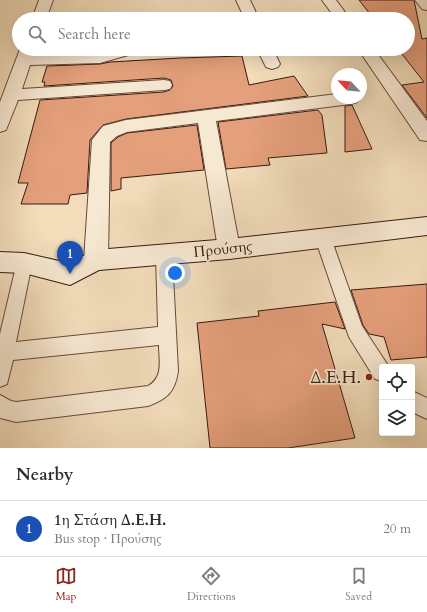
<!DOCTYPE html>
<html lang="en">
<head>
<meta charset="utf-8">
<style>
	body { margin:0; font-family:Cardo,serif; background:#f2f2f3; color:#2b2b33 }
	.controls { position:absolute; right:12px; bottom:12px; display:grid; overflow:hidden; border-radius:4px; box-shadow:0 4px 16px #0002 }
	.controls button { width:36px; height:36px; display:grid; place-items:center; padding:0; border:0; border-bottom:1px solid #e1e1e2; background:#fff; color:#2b2b33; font:20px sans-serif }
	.compass { position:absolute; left:331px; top:68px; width:36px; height:36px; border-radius:50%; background:#fff; box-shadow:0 4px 16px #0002; rotate:296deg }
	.you { position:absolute; left:175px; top:273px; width:14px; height:14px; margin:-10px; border:3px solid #fff; border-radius:50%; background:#1a73e8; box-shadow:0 0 0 6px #1a73e833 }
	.badge { display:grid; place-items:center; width:26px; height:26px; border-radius:50%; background:#8f2418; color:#fff; font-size:13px; font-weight:700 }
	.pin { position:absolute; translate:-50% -33px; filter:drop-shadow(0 1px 2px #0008) }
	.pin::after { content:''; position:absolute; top:21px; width:14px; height:12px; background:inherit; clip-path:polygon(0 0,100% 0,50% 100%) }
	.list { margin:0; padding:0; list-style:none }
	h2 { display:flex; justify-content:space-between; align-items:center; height:52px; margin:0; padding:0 16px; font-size:17px }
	h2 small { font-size:13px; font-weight:400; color:#7c7c81 }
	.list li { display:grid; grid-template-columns:26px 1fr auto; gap:12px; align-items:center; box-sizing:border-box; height:56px; padding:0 16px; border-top:1px solid #e1e1e2 }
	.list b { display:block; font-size:15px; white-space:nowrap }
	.list p { margin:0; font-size:13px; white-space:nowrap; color:#7c7c81 }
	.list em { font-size:13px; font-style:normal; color:#7c7c81 }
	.icon { flex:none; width:22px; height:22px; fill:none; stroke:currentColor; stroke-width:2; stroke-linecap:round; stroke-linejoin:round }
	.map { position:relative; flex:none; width:427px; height:448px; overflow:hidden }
	.search { position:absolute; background:#fff; box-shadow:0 4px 16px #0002; left:12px; right:12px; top:12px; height:44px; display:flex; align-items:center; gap:10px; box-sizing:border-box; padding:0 14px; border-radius:22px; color:#7c7c81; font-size:15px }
	.sheet { height:108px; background:#fff }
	nav { display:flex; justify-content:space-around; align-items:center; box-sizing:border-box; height:56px; border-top:1px solid #e1e1e2; background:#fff; font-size:11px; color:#7c7c81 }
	nav a { display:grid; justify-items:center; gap:2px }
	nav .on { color:#8f2418 }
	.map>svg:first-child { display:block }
</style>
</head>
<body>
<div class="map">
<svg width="427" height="448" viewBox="0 0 427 448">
	<rect width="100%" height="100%" fill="#f2dcba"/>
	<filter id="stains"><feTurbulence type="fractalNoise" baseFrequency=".005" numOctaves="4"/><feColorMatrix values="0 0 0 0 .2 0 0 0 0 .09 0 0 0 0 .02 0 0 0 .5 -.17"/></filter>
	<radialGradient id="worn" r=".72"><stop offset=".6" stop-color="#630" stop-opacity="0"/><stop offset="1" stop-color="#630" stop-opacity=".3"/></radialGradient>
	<!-- building -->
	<path fill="#e49f7b" stroke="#391a0f" d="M359,0H414L422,39L427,38V118L402,85L424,82L398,49H408V19H374Z
		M63,14H101L99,19H61Z
		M50,49H91L90,52L48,53Z
		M242,56L249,85L294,76L308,96L126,119L103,125L90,140L87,193L70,195L68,204H21L28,183H18L40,100L164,92L170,90L173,86L171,80L164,78L44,86L45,82H42L47,66L100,64L110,62L180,58Z
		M352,105L372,149L345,152V106Z
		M318,110L322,115L327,153L268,158L270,165L226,169L218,122Z
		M197,125L204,170L121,178V189L111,191V143L118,137L127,133Z
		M427,284V357L391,360L384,337L369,334L363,325L351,290Z
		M335,302L345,329L322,324L355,438L288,448H210L197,323L259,316L258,311Z"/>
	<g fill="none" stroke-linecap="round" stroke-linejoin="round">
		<defs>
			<path id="service" d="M323,231L328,233L331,238L362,326L389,367H382V381L375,379L349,337L315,238L318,233Z
				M164,248L170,250L172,255L178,371C175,392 167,399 148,406L16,422L0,418V395L11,401L16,402L148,386C164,377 159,360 159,345L13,360L7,384L0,387V334L18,258L24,256L30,258L32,263L16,342L158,327L156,255L158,250Z
				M412,391L427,398V419L412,412Z"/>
			<path id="minor" d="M39,0H53L46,19H32Z
				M236,0H250L259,19H245Z
				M322,0H336L350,19H336Z
				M415,0H427V10L422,9Z
				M20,49H36L34,55L100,53L116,49H142L139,52L100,63L30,65L22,89L164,80L170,81L172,85L170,89L164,90L18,100L6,130L0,132V102Z
				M257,49H273L280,64L278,67L272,69L266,67Z
				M358,49H374L427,121V141L420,140Z
				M337,94V98H360L357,102L351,104L216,121L240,249L237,256L229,259L221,256L218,249L198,123L127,132L117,136L110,142L108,260L104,267L96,270L88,267L84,260L92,140L103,126L126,120Z"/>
			<path id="secondary" d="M427,217V235L229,259L99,270L70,285L24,273L0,272V252L24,253L68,263L96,250L229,239Z"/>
		</defs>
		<!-- service casing -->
		<use href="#service" stroke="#674a3a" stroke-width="2"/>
		<!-- minor casing -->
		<use href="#minor" stroke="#674a3a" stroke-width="2"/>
		<!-- secondary casing -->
		<use href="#secondary" stroke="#391a0f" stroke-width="2"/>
		<!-- service -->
		<use href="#service" fill="#f7e8d2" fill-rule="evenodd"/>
		<!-- minor -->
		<use href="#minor" fill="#f7e8d2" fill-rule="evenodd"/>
		<!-- secondary -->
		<use href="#secondary" fill="#f7e8d2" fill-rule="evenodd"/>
	</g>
	<!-- markers -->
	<circle fill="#8f2418" stroke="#f7e8d2" stroke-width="1.5" cx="369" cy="377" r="4"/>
	<g text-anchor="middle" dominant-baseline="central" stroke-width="3.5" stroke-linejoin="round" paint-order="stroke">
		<!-- street labels -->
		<g font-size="15" fill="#391a0f" stroke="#f7e8d2">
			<text transform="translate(223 249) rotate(-6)">Προύσης</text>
		</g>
		<!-- near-poi labels -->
		<g font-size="18" fill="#391a0f" stroke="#f7e8d2" text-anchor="end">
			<text x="361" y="377">Δ.Ε.Η.</text>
		</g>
	</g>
	<rect width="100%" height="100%" filter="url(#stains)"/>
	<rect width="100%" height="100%" fill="url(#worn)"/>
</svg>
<div class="controls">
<button><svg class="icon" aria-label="locate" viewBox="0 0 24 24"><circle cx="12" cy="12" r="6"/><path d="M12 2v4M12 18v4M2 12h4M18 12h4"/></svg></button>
<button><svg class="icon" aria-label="layers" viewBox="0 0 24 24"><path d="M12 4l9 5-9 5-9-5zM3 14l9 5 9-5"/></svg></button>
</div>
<svg class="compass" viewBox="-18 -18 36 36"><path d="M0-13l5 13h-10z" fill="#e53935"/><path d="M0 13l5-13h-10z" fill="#7c7c81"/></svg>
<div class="you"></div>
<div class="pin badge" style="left:70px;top:274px;background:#1a4fb4">1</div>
<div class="search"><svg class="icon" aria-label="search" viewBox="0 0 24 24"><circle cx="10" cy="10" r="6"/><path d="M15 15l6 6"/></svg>Search here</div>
</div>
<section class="sheet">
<h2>Nearby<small></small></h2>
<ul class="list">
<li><span class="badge" style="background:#1a4fb4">1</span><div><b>1η Στάση Δ.Ε.Η.</b><p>Bus stop · Προύσης</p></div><em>20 m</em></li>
</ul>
</section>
<nav>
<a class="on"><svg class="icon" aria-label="map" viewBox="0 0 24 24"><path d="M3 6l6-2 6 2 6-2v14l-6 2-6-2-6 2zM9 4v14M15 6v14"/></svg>Map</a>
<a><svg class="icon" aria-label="directions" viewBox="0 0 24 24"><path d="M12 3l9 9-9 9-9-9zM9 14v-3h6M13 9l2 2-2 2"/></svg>Directions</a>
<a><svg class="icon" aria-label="saved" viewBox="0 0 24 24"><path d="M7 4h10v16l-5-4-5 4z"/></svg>Saved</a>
</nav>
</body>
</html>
